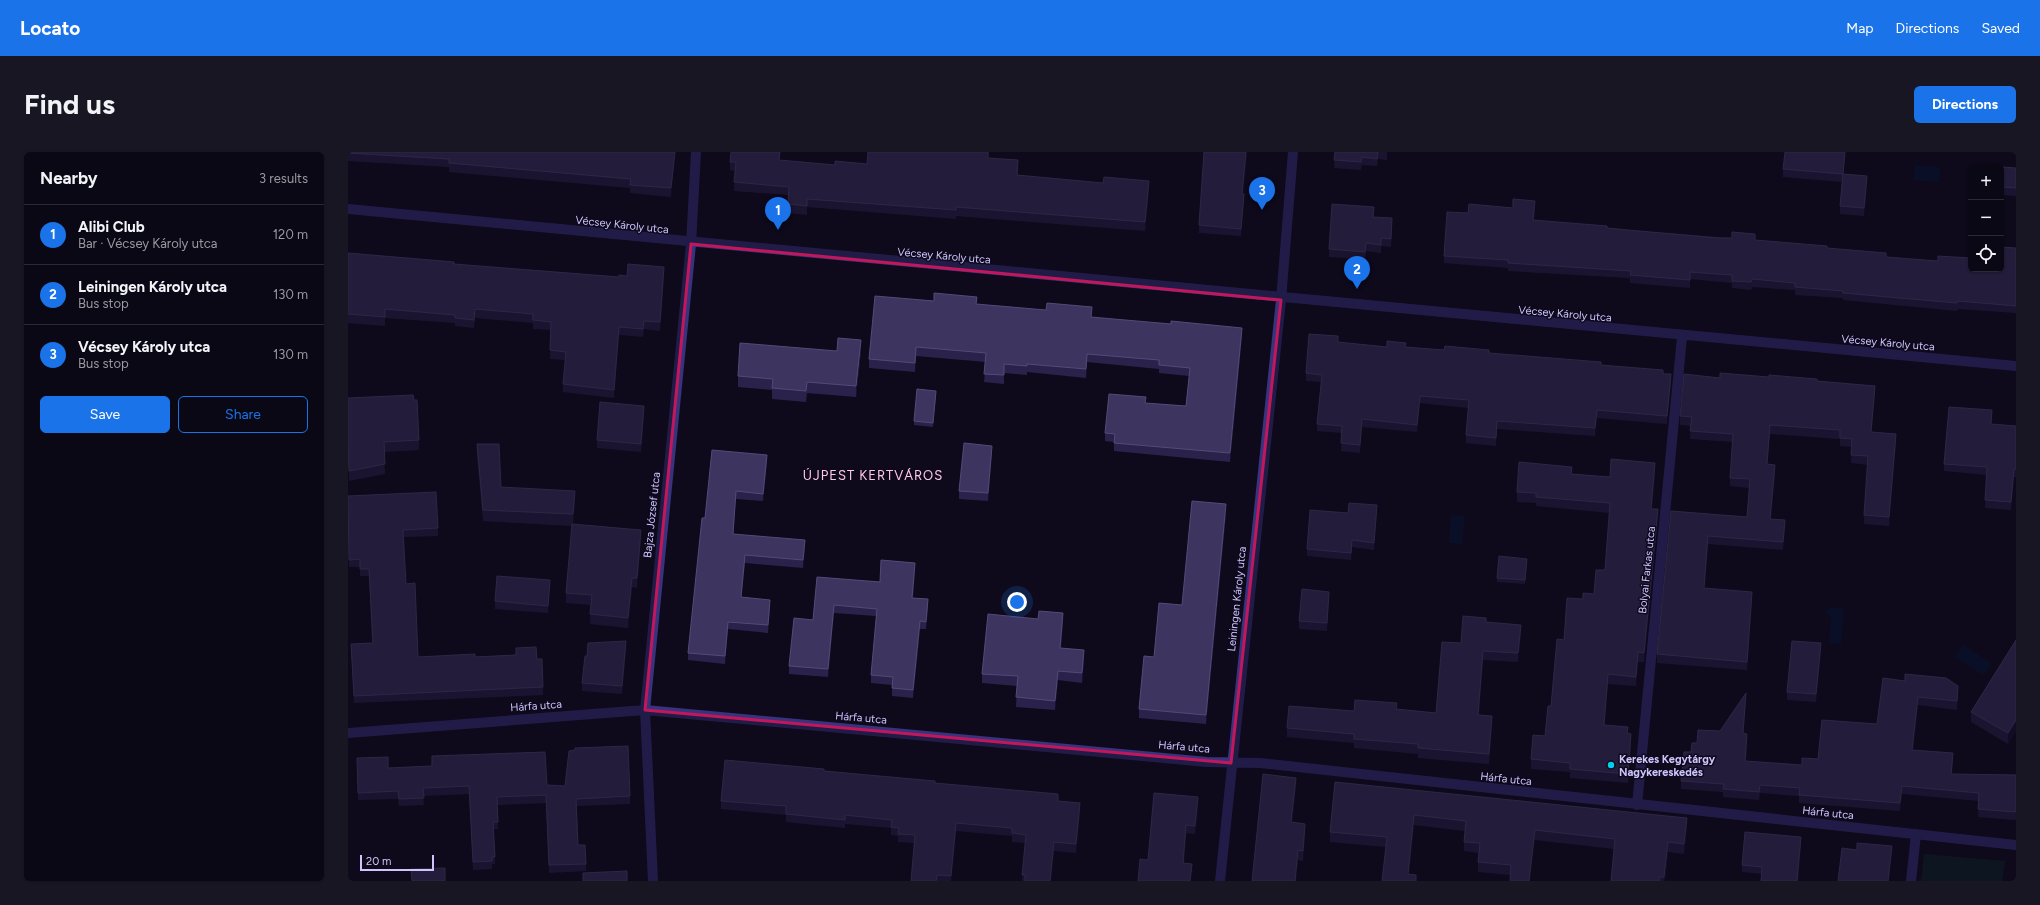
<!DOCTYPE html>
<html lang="en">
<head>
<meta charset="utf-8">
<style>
	body { margin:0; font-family:Figtree,sans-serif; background:#181622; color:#f1f3f6 }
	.controls { position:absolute; right:12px; top:12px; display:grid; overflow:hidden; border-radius:6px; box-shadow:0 1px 3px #0004 }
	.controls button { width:36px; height:36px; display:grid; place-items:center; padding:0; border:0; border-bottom:1px solid #2a2934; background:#0a0815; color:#f1f3f6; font:20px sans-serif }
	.scale { position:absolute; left:12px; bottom:10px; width:74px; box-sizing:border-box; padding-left:4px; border:2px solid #cec5ff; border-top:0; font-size:11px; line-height:14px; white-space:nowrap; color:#cec5ff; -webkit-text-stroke:3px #0e0a1c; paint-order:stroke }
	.you { position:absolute; left:669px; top:450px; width:14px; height:14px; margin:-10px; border:3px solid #fff; border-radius:50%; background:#1a73e8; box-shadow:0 0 0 6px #1a73e833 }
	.badge { display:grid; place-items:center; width:26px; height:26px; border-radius:50%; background:#1a73e8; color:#fff; font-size:13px; font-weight:700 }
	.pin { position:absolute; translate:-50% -33px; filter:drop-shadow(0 1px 2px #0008) }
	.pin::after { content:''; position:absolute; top:21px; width:14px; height:12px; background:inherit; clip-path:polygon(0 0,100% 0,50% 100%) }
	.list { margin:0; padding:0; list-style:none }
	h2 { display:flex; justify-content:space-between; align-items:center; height:52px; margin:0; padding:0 16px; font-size:17px }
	h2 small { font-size:13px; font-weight:400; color:#999aa0 }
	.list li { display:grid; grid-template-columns:26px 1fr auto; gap:12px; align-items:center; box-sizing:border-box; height:60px; padding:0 16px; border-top:1px solid #2a2934 }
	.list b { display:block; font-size:15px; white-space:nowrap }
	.list p { margin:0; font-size:13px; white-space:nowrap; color:#999aa0 }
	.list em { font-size:13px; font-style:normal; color:#999aa0 }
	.actions { display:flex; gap:8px; padding:12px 16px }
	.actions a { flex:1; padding:9px 0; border:1px solid #1a73e8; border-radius:6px; text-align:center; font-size:14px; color:#1a73e8 }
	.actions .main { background:#1a73e8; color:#fff }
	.icon { flex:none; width:22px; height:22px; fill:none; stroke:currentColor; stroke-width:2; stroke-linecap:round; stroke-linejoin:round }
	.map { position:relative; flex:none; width:1668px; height:729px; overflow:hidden; border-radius:6px }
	header { display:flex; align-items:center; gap:24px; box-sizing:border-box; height:56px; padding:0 20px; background:#1a73e8; color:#fff }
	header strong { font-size:19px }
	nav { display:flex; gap:22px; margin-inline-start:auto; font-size:14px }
	.intro { display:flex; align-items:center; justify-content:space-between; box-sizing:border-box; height:96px; padding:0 24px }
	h1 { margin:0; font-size:28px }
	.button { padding:10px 18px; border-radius:6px; background:#1a73e8; color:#fff; font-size:14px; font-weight:700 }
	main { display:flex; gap:24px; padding:0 24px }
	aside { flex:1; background:#0a0815; border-radius:6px; box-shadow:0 1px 3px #0004 }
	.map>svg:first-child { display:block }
</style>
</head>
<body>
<header>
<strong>Locato</strong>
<nav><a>Map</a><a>Directions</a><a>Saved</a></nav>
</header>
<div class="intro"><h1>Find us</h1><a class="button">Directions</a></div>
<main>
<aside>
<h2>Nearby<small>3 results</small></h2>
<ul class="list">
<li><span class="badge">1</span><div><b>Alibi Club</b><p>Bar · Vécsey Károly utca</p></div><em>120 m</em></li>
<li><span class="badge">2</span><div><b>Leiningen Károly utca</b><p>Bus stop</p></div><em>130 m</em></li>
<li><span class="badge">3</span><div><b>Vécsey Károly utca</b><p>Bus stop</p></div><em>130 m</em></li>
</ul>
<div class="actions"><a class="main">Save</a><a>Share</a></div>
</aside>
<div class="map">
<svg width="1668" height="729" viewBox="0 0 1668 729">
	<rect width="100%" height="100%" fill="#0e0a1c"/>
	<!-- green -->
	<path fill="#0d2626" d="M1576,702L1657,709L1654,729H1573Z"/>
	<!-- water -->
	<path fill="#061739" d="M1567,13L1592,15L1591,30L1566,28Z
		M1103,363L1117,364L1114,392L1101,391Z
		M1483,455L1496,457L1493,492L1481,491L1483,465L1478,461L1479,458Z
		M1615,493L1642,510L1640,519L1636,520L1634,522L1607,505Z"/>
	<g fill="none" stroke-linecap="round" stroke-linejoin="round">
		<!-- minor -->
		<path stroke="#38337d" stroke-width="10" d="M0,57C556,114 1112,166 1668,214
			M0,581L297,558L859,610L912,611L1668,693
			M1289,653L1334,185
			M305,729L297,558L343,92L348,0
			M872,729L933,148L945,0
			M1563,729L1568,682"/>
	</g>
	<!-- wall -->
	<path fill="#2b224c" d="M0,0H327L323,45L282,41V36L101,20V15L0,9Z
		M520,0H641L640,6L670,17L669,23L801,38L797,79L608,64V67L459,55V63L440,61L441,43L386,39L387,19L382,18V10L432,8L487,13L519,12Z
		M856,0H899L895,42L896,50L893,84L851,81V73Z
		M987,0H1039V8L1030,7L1029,14L1014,13L1013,18L986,16Z
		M1497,0L1495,22L1519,32L1516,64L1492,62V54L1494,30L1435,25V17Z
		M1668,16V44L1653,43V35Z
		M1165,56L1187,57L1186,68L1280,78L1407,88L1479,96L1623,117L1668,96V161L1610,157L1609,159L1495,148V146L1447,143V138L1404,135L1403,138L1384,136V131L1342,127V136L1282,131V126L1160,119V116L1096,111V104L1120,61Z
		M1025,65L1044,74L1043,95L1033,94V101L1018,99L1017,107L981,105V97Z
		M0,101L106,112L271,125L279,124H316L312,179L296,177L295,185L271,183L266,246L215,240V232L217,208L202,207L203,178L185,177V171L127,166L126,176L107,174V171L37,166V174L0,171Z
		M629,152L744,165L894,184L882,310L766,299V290L757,289V281L798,251L838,254L841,224L811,221V217L739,210L738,226L679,220V223L656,221V232L636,230L638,210L568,204L567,220L521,216V207Z
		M990,190L1039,195H1058L1141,201L1253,213L1315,222L1323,230L1319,272L1249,266L1247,284L1149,277L1148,294L1118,291V283L1120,256L1072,251L1069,280L1014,275L1012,301L993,299L994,281L969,279V272L973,230L958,229V221Z
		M489,199H513L508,245L459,241L458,250L424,247V238L390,235V224Z
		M1372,226L1469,229L1527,242L1523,280L1548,290L1541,374L1516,372V363L1520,313L1503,311L1504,295L1492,294V287L1422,282L1419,312L1427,322L1423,367L1437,376L1435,398L1360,392L1356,436L1404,448L1399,518L1309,511V502L1323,359L1399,365L1401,336L1382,334V326L1385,290L1342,287L1343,274L1332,273V264Z
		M588,243L585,275L566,273V269Z
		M0,246L66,248L71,288V298L36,300L37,322L1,329L0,301Z
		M296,262L293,300L249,296V288Z
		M1644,266L1643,272L1668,274V325H1666L1663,358L1637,356L1639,323L1596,319V312Z
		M129,292L153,335L227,351L225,372L293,387L289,436L284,435L280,476L242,472L243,453L218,451V441L224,374L135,369L129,303Z
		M644,301L640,349L611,347V339Z
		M419,310L415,349L388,347L385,382L457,396L455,416L397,411L393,445L422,455L420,481L380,477L377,512L340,508V501L357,366Z
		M1307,320L1304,357L1310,367L1296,510H1290L1288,534L1260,532L1256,573L1280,581L1283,591L1280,631L1222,626V620L1183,617V607L1197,584L1216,488L1235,447L1246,442L1257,418L1262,361L1188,354V351L1169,350V340L1224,322L1262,325Z
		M0,359L90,376V384L55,385L58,432L70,505H127L168,503V496L189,507L195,535V543L6,551L3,492L24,491L21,424H12V415H1Z
		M1029,360L1026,398L1004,395L1003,408L959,404V397L1000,361Z
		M878,361L858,572L791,566V557L806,505L834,453Z
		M1179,411L1177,432L1149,430V426Z
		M567,419L565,446L580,455L578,477H572L565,546L544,544V533L523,531V523L528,464L486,461L480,525L441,522V514L465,468L469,425L532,430Z
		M202,436L200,461L147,457V449Z
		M981,447L979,479L951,477V469Z
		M715,470L713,496L736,508L734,531L710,528L707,558L668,555L669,534L634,531V522Z
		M1138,470L1173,482L1170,510L1135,508L1131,563L1144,573L1141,612L1070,606V602L1006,596V591L939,585V576L1006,559L1049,557L1088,561L1113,491Z
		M1668,488V579L1660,592L1623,570V560Z
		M278,497L274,542L234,539V531L239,504Z
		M1473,499L1468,550L1439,548V540Z
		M1535,526L1610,542L1609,558L1570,553L1565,598L1605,609L1604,622L1668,623V667L1667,668L1630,665L1631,649L1554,642L1552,659L1451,651V644L1412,641L1411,648L1375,645V640L1333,637V629L1343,600L1349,591L1372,579L1398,550L1395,581L1399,590L1398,609L1454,613L1470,607L1529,572Z
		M84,604L199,633L282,644V652L229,654L230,693L238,712V719L201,721L198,651L149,653L150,677H146L147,712H144V717L125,718L121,642L75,644L76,653L51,654L50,647L10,648L9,614L40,616L84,614Z
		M476,619L587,631L710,649L732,659L728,701L706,699L703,729H674L677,691L664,690V684L608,679L603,729H563L566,691L550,690V684L543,683V676L497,672V676L438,670V663L373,657V649Z
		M987,630L1339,675L1336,702L1320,700L1317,729H1263L1266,697L1187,688L1162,723L1130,720V710L1131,701L1116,699V690L1117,679L1066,673L1061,722L1068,729H1034L1038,695L982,690V680Z
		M948,635L944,671L957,682L955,709L950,708L948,729H904Z
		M850,652L847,682L838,681L836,711L844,720L800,708Z
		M1453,692L1450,729H1413L1414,722L1394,720V713Z"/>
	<!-- shaded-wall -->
	<path fill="#181130" d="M327,0L323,45V36Z
		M898,0H899L894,49V42Z
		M1497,0V3L1495,30V22Z
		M1519,24V32L1516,64V56Z
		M801,29V38L797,79V70Z
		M896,42V50L893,84V77Z
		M1187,49V57L1185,75V68Z
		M1044,66V74L1043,95V87Z
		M316,115V124L312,179V170Z
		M271,175V183L266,246V238Z
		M894,176V184L882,310V301Z
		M513,188V199L508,245V234Z
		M568,195V204L567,220V211Z
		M739,202V210L738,226V217Z
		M1323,222V230L1319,272V264Z
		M1527,234V242L1523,289V280Z
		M1072,244V251L1069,280V273Z
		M296,254V262L293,300V292Z
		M1249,258V266L1247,284V276Z
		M1014,267V275L1012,301V293Z
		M1149,269V277L1148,294V286Z
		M1422,273V282L1419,321V312Z
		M1548,282V290L1541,374V365Z
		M644,294V301L640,349V341Z
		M419,303V310L415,349V342Z
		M1307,311V320L1303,366V357Z
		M1427,313V322L1422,375V367Z
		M1666,317V325L1663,358V350Z
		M227,339V351L225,374V362Z
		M388,339V347L385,390V382Z
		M878,352V361L858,572V563Z
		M1029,353V360L1026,398V391Z
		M1310,357V367L1296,510V501Z
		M1437,368V376L1435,398V390Z
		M293,378V387L289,436V426Z
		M1360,384V392L1356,444V436Z
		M457,388V396L455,416V408Z
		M397,403V411L393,453V445Z
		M567,411V419L564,453V446Z
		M284,426V435L280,476V466Z
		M202,428V436L200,461V454Z
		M981,440V447L979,479V471Z
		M1404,440V448L1399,518V510Z
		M580,447V455L578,477V470Z
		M422,448V455L420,481V473Z
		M486,453V461L480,525V517Z
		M715,461V470L712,505V496Z
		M572,469V477L565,546V538Z
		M380,470V477L377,512V504Z
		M1173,473V482L1170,510V501Z
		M278,489V497L274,542V534Z
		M1473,491V499L1468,550V542Z
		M736,498V508L734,531V521Z
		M1135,499V508L1130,572V563Z
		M1290,500V510L1288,534V525Z
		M710,519V528L707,558V549Z
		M1260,522V532L1256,583V573Z
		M1610,534V542L1609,558V549Z
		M1398,541V550L1395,590V581Z
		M1570,545V553L1564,606V598Z
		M1144,564V573L1141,612V602Z
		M1668,568V579L1660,592V581Z
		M1283,582V591L1280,631V622Z
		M1399,582V590L1397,617V609Z
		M948,626V635L943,680V670Z
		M1554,634V642L1552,659V651Z
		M850,645V652L847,682V674Z
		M732,651V659L728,701V692Z
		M1066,663V673L1060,729V722Z
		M1339,666V675L1336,702V692Z
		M608,671V679L603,729V724Z
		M957,672V682L955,709V699Z
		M838,673V681L835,719V711Z
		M1187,678V688L1182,729H1181Z
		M1453,685V692L1450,729H1449Z
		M706,690V699L703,729H702Z
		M1320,690V700L1317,729H1316Z
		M1544,694V702L1541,729H1540Z
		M950,698V708L948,729H947Z"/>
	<!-- building -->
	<path fill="#3d345f" stroke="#544a78" d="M0,0H327L323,36L282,33L283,27L101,11V7L0,1Z
		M383,0H432L431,8L487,13V9L519,12L520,0H640V6L670,8L669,23L755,31L756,25L801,29L797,70L608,55V58L459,47V54L440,52L441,35L386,30L388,10H382Z
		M856,0H898L894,42H896L893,77L851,73Z
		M987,0H1030L1029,7L1014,5L1013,10L986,8Z
		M1437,0H1497L1495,22L1435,17Z
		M1655,15L1668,16V36L1653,35Z
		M1495,22L1519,24L1516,56L1492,54Z
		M1165,47L1187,49L1185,68L1259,74V76L1280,78L1371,86H1384V80L1407,82V88L1479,94V96L1538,101V105L1590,109V104L1623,106V117H1653V95L1668,96V154L1610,149L1609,151L1495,141V139L1447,135V131L1404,127L1403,130L1384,129V123L1342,120V128L1282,123L1283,119L1160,111V108L1096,104L1099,60L1120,61L1121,52L1165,56Z
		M984,52L1026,55L1025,65L1044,66L1043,87L1033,86V93L1018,91L1017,100L981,97Z
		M0,101L106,110V112L271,125V123L279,124L280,112L316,115L312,170L296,169L295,177L271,175L266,238L215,232L218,200L202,198L203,170L185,168V162L127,157L126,168L107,166V163L37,157V165L0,162Z
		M586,141L629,145L628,152L698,158L699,151L744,155L743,165L823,172V169L894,176L882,301L766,291L767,282L757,281L761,242L798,245L797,251L838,254L842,216L811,213V208L739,202L738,217L679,212V214L656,212V223L636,222L638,201L568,195L567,211L521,207L527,144L586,149Z
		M961,182L990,184V190L1039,195V189L1058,191L1057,195L1096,198L1097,194L1141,198V201L1253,210V213L1315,218V222H1323L1319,264L1249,258L1247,276L1149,269L1148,286L1118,283L1121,248L1072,244L1069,273L1014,267L1012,293L993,291L994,274L969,272L974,223L958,221Z
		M490,186L513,188L508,234L459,230L458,239L424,236L425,227L390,224L392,191L489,199Z
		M1372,221L1421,225V223L1469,227V229L1527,234L1523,280L1548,282L1541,365L1516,363L1520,304L1503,303L1504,287L1492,286V278L1422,273L1419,312L1427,313L1422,367L1437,368L1435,390L1360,384L1356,436L1404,440L1399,510L1309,502L1323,359L1399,365L1402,327L1382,326L1385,282L1342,279L1344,265L1332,264L1336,222L1372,226Z
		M569,237L588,239L585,271L566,269Z
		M65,243L66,248H69L71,288L36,290L37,312L1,319L0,291V246Z
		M252,250L296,254L293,292L249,288Z
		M1601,255L1644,258L1643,272L1668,274V317H1666L1663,350L1637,348L1639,315L1596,312Z
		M616,291L644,294L640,341L611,339Z
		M129,292H151L153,335L227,339L225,362L135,358Z
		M364,298L419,303L415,342L388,339L385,382L457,388L455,408L397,403L393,445L422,448L420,473L380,470L377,504L340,501L354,366H357Z
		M1263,307L1307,311L1303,357H1310L1296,501L1290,500L1288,525L1260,522L1256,573L1280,575L1279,581L1283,582L1280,622L1222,617V611L1183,607L1185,583L1197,584L1200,554H1203L1209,487L1216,488L1219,446L1235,447V441L1246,442L1248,418H1257L1262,351L1188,345V341L1169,340L1171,310L1224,315L1223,322L1262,325Z
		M88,340L90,376L55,378L58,432L67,431L70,505L127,502V505L168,503V496L188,495L189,507H194L195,535L6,544L3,492L25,491L21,417H12V407L1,408L0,344Z
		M844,349L878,352L858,563L791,557L796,504L806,505L811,451L834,453Z
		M1001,351L1029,353L1026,391L1004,388L1003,401L959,397L962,358L1000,361Z
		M224,372L293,378L289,426H284L280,466L242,462L244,443L218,441Z
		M1151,404L1179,407L1177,428L1149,426Z
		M533,408L567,411L564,446L580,447L578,470L572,469L565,538L544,536L545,525L523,523L529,457L486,453L480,517L441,514L446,466L465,468L469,425L532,430Z
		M149,424L202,428L200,454L147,449Z
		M954,437L981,440L979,471L951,469Z
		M691,459L715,461L712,496L736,498L734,521L710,519L707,549L668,545L670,524L634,522L640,462L690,467Z
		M1115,464L1138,466V470L1173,473L1170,501L1135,499L1130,563L1144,564L1141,602L1070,596V592L1006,587V582L939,576L941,554L1006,559L1007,548L1049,551L1048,557L1088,561L1094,490L1113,491Z
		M1668,488V568L1660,581L1623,560Z
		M278,489L274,534L234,531L237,504H239L240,491Z
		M1444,489L1473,491L1468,542L1439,540Z
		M1557,522L1598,526L1610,534L1609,549L1570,545L1564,598L1605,601L1603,622L1668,623V659L1667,660L1630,657L1631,641L1554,634L1552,651L1451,643L1452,636L1412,633L1411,640L1375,637L1376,632L1333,629L1336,600H1343L1344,591H1349L1350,578L1372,579L1398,541L1395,581L1399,582L1397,609L1454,613V606L1470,607L1474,568L1529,572L1535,526L1557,529Z
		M280,594L282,644L228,647L230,693H237L238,712L201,713L198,643L149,645L150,670H145L147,705H144V709L125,710L121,634L75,636L76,646L51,647L50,639L10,641L9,606L40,605V616L84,614V604L197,600L199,633L217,634L221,599L227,598V596Z
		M377,608L476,617V619L587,629V631L710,642V649L732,651L728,692L706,690L702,729H677V723H674L678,683L664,681V676L608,671L603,724L589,723L588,729H563L567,683L550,682L551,676L543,675L544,668L497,663V668L438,662V654L373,649Z
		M915,622L948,626L943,670L957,672L955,699L950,698L947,729H904Z
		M987,630L1339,666L1336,692L1320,690L1316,725H1311V729H1263L1267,687L1187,678L1181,729H1162L1163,713L1130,710L1132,691L1116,690L1118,669L1066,663L1060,722L1068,723V729H1034L1039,685L982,680Z
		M806,641L850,645L847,674L838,673L835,711L844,712L842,729H790L792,707L800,708Z
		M1397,680L1453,685L1449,729H1413L1414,715L1394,713Z
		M1509,691L1544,694L1540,729H1490L1494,696L1509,698Z
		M97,716V729H64L63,717Z
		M279,719V729H235V721Z"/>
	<!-- marked area -->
	<path d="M0 0H1668V729H0ZM343,92L933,148L883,611L297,558Z" fill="#0e0a1c" fill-opacity=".55" fill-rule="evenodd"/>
	<path fill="none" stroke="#c2185b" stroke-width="3" stroke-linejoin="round" d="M343,92L933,148L883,611L297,558Z"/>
	<!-- markers -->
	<circle fill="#00d0f0" stroke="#0e0a1c" stroke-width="1.5" cx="1263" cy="613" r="4"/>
	<g text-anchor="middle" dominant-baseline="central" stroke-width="3" stroke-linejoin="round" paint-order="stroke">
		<!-- street labels -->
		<g font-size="11" fill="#cec5ff" stroke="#0e0a1c">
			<text transform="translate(274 73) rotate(6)">Vécsey Károly utca</text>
			<text transform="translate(596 104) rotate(5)">Vécsey Károly utca</text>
			<text transform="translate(1217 162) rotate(5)">Vécsey Károly utca</text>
			<text transform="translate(1540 191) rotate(5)">Vécsey Károly utca</text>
			<text transform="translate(304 363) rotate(-84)">Bajza József utca</text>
			<text transform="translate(1299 418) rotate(-84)">Bolyai Farkas utca</text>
			<text transform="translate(889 447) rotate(-84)">Leiningen Károly utca</text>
			<text transform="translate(188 554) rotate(-4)">Hárfa utca</text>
			<text transform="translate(513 566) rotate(5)">Hárfa utca</text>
			<text transform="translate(836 595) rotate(5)">Hárfa utca</text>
			<text transform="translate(1158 627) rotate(6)">Hárfa utca</text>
			<text transform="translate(1480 661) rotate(6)">Hárfa utca</text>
		</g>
		<!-- poi labels -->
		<g font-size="11" font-weight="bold" fill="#cec5ff" stroke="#0e0a1c" text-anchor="start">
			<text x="1271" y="607">Kerekes Kegytárgy<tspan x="1271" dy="13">Nagykereskedés</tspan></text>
		</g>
		<!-- quarter labels -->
		<g font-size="13" letter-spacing="1" fill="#ffc7e9" stroke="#0e0a1c">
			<text x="525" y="323">ÚJPEST KERTVÁROS</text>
		</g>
	</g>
</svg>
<div class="controls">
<button>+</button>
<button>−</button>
<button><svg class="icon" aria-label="locate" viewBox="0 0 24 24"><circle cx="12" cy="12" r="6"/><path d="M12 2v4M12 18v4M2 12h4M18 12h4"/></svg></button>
</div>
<div class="scale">20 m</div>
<div class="you"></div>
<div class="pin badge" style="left:430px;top:78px">1</div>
<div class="pin badge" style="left:1009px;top:137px">2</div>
<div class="pin badge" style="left:914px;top:58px">3</div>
</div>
</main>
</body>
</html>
